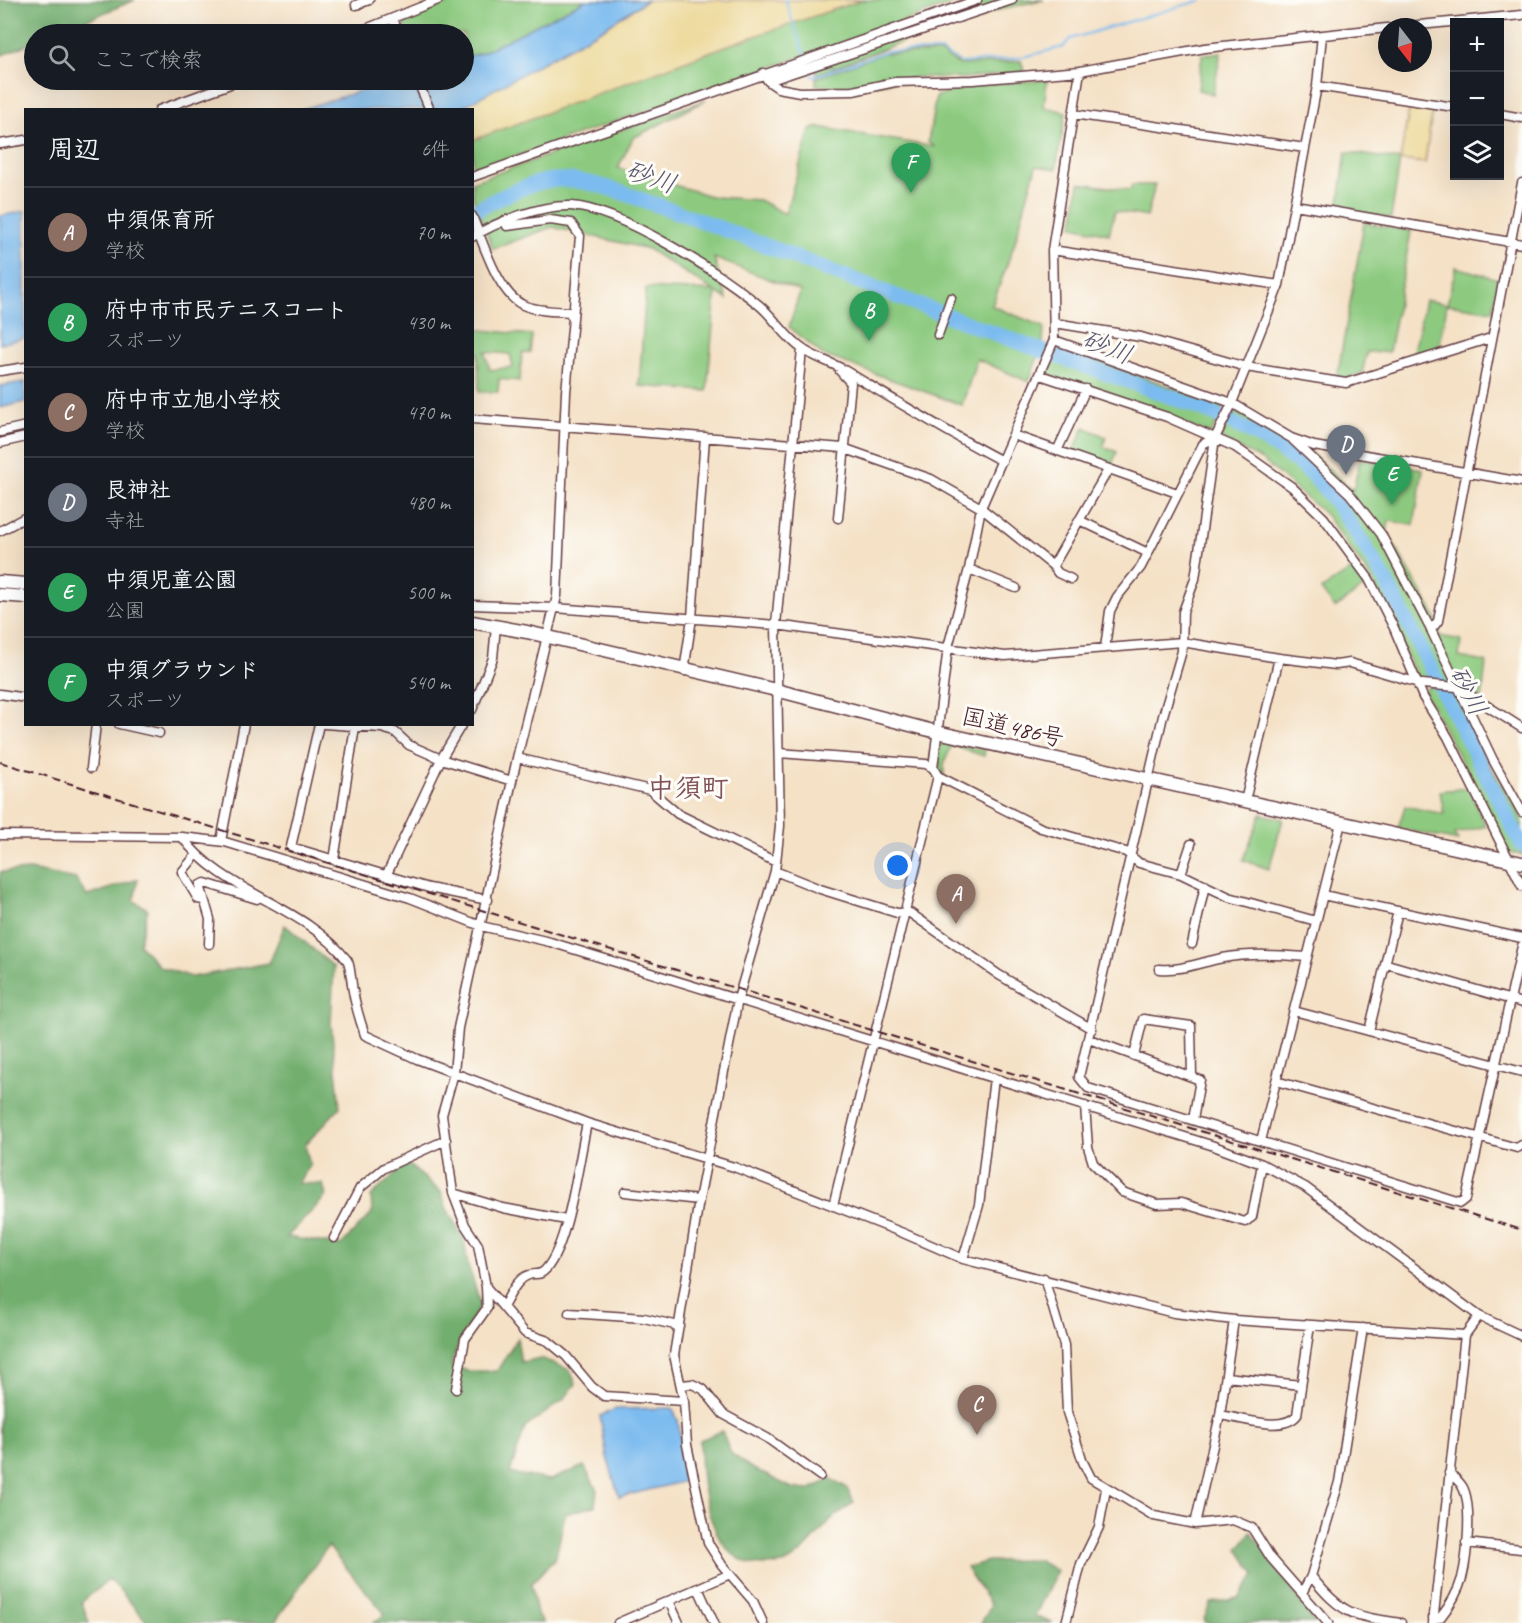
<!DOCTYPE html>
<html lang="ja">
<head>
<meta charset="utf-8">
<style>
	body { margin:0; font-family:Caveat,"Klee One",sans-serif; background:#20242c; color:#f1f3f6 }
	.controls { position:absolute; right:18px; top:18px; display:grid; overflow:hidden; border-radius:0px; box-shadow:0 6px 24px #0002 }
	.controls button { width:54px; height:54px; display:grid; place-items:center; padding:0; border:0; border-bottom:2px solid #363941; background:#171b24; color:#f1f3f6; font:30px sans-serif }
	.compass { position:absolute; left:1378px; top:18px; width:54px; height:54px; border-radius:50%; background:#171b24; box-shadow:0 6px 24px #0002; rotate:163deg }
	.you { position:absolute; left:898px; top:866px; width:21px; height:21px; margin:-15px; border:4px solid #fff; border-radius:50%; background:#1a73e8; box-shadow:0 0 0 9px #1a73e833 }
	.badge { display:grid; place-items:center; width:39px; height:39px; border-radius:50%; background:#d690ce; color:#fff; font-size:20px; font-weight:700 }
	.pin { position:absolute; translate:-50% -50px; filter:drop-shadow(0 2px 3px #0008) }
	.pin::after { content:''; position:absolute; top:32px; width:21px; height:18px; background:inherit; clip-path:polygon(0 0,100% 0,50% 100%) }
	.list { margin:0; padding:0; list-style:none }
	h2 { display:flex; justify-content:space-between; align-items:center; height:78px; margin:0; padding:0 24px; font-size:26px }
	h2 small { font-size:20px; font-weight:400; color:#9ea1a6 }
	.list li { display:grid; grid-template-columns:39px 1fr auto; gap:18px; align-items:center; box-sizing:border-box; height:90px; padding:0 24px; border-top:2px solid #363941 }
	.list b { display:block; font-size:22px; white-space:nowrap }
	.list p { margin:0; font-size:20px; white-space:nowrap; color:#9ea1a6 }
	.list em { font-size:20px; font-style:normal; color:#9ea1a6 }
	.icon { flex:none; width:33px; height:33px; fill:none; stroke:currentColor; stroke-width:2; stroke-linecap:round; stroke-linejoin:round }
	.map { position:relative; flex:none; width:1522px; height:1623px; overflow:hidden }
	.search { position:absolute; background:#171b24; box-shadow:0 6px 24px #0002; left:24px; top:24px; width:450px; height:66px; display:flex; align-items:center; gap:15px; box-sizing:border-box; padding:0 21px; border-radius:33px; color:#9ea1a6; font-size:22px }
	.panel { position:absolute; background:#171b24; box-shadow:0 6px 24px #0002; left:24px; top:108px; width:450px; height:618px; border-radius:0px }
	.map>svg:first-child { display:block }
</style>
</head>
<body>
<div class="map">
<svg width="1522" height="1623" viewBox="0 0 1522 1623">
	<rect width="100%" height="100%" fill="#fdfcf7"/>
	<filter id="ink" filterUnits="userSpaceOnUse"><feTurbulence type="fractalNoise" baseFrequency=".0167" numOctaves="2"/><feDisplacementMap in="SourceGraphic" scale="12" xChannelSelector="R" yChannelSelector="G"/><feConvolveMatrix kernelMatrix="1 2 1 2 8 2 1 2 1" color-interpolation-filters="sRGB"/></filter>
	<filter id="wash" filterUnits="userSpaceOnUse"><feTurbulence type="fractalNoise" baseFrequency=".008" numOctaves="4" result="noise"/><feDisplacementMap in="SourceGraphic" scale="24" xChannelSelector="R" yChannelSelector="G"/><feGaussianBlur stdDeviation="1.35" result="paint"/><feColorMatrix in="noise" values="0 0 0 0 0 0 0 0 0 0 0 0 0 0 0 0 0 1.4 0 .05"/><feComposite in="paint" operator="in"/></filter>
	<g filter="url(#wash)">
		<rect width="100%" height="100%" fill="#f4e1c6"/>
		<!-- green -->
		<path fill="#8dca80" stroke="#6c7456" stroke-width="1.5" fill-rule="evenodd" d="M458,0H586L484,52L464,58V34H407L404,28L407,20Z
			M862,0H964L473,171V140L728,45Z
			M988,0H1044C965,14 891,47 817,74L812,60Z
			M1221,52L1213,94L1198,90L1202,55Z
			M883,53H941L960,65L1021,61L1025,72L965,78L916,77L851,89L816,85V78Z
			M1047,80L1044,107L1066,112L1056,169L1036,166L1014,245L992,306L1044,327L1043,342L1029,382L977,359L962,405L823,355L789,327L800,291L714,258L727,299L716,292L707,391L639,386L646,288L714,291L648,249L552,227L493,249L473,197L472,182L706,100L633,138L618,168L714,197L759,200L785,214L810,130L819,127L935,147L928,142L936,96L974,85Z
			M1346,152L1400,160L1391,218L1338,210Z
			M1079,183L1130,190L1132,185H1155L1147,217L1115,211L1109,234L1073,226Z
			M1364,223L1411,231L1389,352H1367L1362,373L1346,379L1337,378Z
			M1456,267L1498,279L1493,311L1447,304L1439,348L1413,357L1425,300L1447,304Z
			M472,329L532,335L530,353H522L520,381L499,379L498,392H479L478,352L473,351ZM485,352L510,354L513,367L490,370Z
			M1055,345L1224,406L1211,434L1045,373Z
			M1233,411L1305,448L1353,490L1360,459L1423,469L1414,525L1389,521L1387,532L1433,612L1439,625L1440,636L1461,640L1459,657L1486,662L1482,699L1452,684L1418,679L1371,578L1325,514L1262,460L1220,438Z
			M1084,427L1106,437L1103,446L1117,452L1111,467L1073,454Z
			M1357,566L1367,585L1335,608L1321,590Z
			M1428,687L1455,690L1489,764L1522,818V855L1509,852L1424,691Z
			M941,741L985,750L984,756L952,745L944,763V777L941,775L938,760Z
			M1468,788L1486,826L1455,834L1458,841L1398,828L1405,806L1444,814L1440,791Z
			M1261,814L1283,819L1269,869L1243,860Z"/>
		<!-- forest -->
		<path fill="#72ae6e" stroke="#5e664c" stroke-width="1.5" d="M0,0H135L53,34H34V42L0,56Z
			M30,870L76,879L87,896L138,879L134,901L148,909L139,944L160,967L192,977L269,963L285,925L334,967L331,1023L340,1107L305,1145L310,1165L298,1183L323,1184L326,1196L287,1237L341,1245L372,1213L371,1196L407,1163L441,1192L446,1207L464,1240L468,1265L481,1305L461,1338L451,1364L467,1371H497L517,1338L521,1362L541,1358L570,1370L576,1384L564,1399L525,1428L510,1473L550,1480L584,1466L597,1490L595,1506L565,1514L556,1557L531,1584L537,1614L543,1623H373L385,1614L328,1546L274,1623H148L110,1579L82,1602L89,1623H0V872Z
			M722,1431L731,1453L750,1467L792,1488L809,1490L831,1479L846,1487L854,1502C846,1509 836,1515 829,1522C815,1537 805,1553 786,1563C780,1566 770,1564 764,1565C708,1566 699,1481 700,1440Z
			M1251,1532L1312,1618L1315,1623H1206L1204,1619L1211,1603L1239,1598L1255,1575L1238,1549Z
			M1038,1560L1057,1571L1035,1616L1053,1623H981L991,1605L966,1568L988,1561Z"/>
		<!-- sand -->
		<path fill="#eeda9e" stroke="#9c7c64" stroke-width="1.5" d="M647,0H862L728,45L473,140L472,110H459L464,106L604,28Z
			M1410,104L1433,107L1425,163L1400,160Z"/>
		<!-- water -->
		<path fill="#7bbbef" stroke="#626d8d" stroke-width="1.5" d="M586,0H647L604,28L459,109L299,110L396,80H464V58L484,52Z
			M25,211V338L0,344V216Z
			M25,382V402L0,408V386Z
			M672,1408L678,1420L686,1481L619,1497L607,1457L600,1416L616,1409Z"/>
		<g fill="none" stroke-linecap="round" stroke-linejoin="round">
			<!-- stream -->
			<path stroke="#7bbbef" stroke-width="2" d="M785,0L806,58
				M810,69L813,77L887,51H941L961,63L1019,58L1063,47L1070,39L1202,0"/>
			<!-- river -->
			<path stroke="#7bbbef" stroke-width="15" d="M472,212C499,198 534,178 565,180C598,181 629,196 660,206C714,225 767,246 820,267C909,301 998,336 1088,367C1163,394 1241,417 1303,467C1333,491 1365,547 1386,581L1522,845"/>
		</g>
	</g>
	<g filter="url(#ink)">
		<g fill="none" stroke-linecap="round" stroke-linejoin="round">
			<defs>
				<path id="minor" d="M356,5L369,0
					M393,19L399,34
					M1399,27L1522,15
					M353,34L438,0
					M763,73L768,81L778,88L800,92L853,91L895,82L973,80L1080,71L1205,48L1387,28
					M417,80L430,110
					M768,81L1012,0
					M1317,86L1454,107
					M159,110L241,80
					M1073,114L1305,148
					M1500,114L1522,118
					M0,144L26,140
					M472,177L977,0
					M1295,205L1522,244
					M472,216C483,241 497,293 523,305C537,311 554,311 569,312L573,318L566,392L557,596L517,758L458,1028L454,1073L442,1115L453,1193L465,1225L478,1245L486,1287L525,1333L548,1341L566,1356L592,1387L604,1396L684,1401
					M507,226L550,220L571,223L580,236L573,318
					M472,237C499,221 540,205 571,206C620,209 720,273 759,305C775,318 786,339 804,350C816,358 831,362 844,370C896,401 948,433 1002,461
					M1052,250L1279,285
					M1055,323L1141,337L1246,367L1346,383L1491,338
					M938,335L951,298
					M1054,340L1232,403L1291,438L1314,446L1522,482
					M0,371L26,367
					M1040,375L1167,417L1235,447L1292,487L1324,518L1369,579L1394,628L1423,697L1448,737L1522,886
					M472,419L843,448L931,479L981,508L1053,566L1058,573L1071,579
					M0,432L26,426
					M1013,435L1177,493
					M1215,438L1230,408L1279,285L1317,86L1322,35
					M1293,440L1350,494L1381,534L1431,630L1493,760L1522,812
					M0,443L26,437
					M1057,451L1086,389
					M838,518L851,383L840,371
					M1079,520L1148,553
					M0,531L26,517
					M1053,566L1108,470
					M969,569L1016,588
					M472,605L555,608L776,625L1005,656L1182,642L1279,658L1336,665L1350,663L1422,684L1457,687L1522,728
					M1431,630L1438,621L1522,183
					M1105,648L1110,611L1117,597L1141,567L1203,444L1215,438L1195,579L1183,612L1182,651L1163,716L1079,1077L1088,1088L1461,1203L1466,1199L1522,946
					M684,671L692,618L705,437
					M0,694L26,698
					M472,710L493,658L496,626
					M119,724L159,733
					M319,724L291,847L429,888L488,900
					M324,724L381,728L395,732L409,745L441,759L512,781
					M779,753L926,764L933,768
					M517,758L650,790L678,814L776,862
					M91,768L96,724
					M938,776L1041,828L1126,852L1139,863L1181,874L1229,897L1316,921
					M1245,801L1279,658
					M0,835L182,837L225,842L410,898L481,926L550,942L1211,1145L1262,1164L1305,1187L1479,1316L1522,1336
					M182,837C223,893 304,905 347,960C350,964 350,972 351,977C353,998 358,1015 365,1035L417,1059L587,1123L734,1167L903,1233L963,1259L1174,1313L1234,1320L1465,1335
					M221,841L244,724
					M197,854L182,872L198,899L203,900
					M334,860L355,727
					M775,871L820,889L897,913H910L999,975L1092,1029
					M1181,874L1191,844
					M386,876L441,759L462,724
					M1323,895L1522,938
					M209,944L210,919L200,885L205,883L257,899
					M1192,944L1205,885
					M1387,964L1522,1003
					M1159,969C1182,971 1201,962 1223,958C1251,953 1279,955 1307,957
					M1294,1011L1522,1072
					M1369,1031L1398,911
					M1089,1039L1200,1080L1193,1120
					M1134,1056L1143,1019L1191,1026L1192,1077
					M1276,1081L1517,1148L1522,1145
					M1085,1106L1088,1147L1093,1163L1122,1192L1157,1204L1181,1203L1245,1222L1252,1217L1262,1164
					M1261,1141L1341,823
					M625,1192L699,1200
					M453,1193L503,1208L566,1220
					M833,1206L938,776L933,768L948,647L969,569L981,508L1054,340L1052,250L1080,71
					M334,1238L360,1188L384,1168L446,1140
					M963,1259L979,1205L994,1078
					M1044,1278L1064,1345L1067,1412L1083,1462L1091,1478L1154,1516L1195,1524L1233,1520L1252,1528L1271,1558L1328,1623
					M503,1307C509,1297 517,1278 529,1275C536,1273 540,1276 546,1269C569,1243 579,1159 587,1123
					M569,1313L644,1318L679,1326
					M1226,1377L1301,1385
					M681,1385L692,1384L703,1389L723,1414L767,1438L820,1476
					M456,1389L465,1339L487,1308L486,1287
					M1220,1415C1241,1418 1283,1433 1297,1415L1310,1325
					M1195,1524L1220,1415L1234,1320
					M1466,1543L1521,1549
					M1311,1576C1342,1615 1353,1616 1401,1623
					M698,1588L714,1623
					M1302,1593L1311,1576L1339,1482L1363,1328
					M669,1601L679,1623
					M1433,1618H1440C1449,1607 1458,1592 1462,1578C1467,1558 1473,1503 1462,1486C1459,1481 1454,1477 1449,1473
					M618,1623L730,1574
					M763,1623L753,1601L722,1565L708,1543L687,1445L684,1401L674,1355L699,1200L738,999L775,871L780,826L776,625L802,349
					M1066,1623L1081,1564L1099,1527L1106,1489
					M1433,1623L1465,1335L1479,1316"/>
				<path id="highway" d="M0,582L26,584
					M0,595L26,597
					M472,622L527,632L776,690L937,732L1522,863"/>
			</defs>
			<!-- minor casing -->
			<use href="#minor" stroke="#643c42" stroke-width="11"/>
			<!-- highway casing -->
			<use href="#highway" stroke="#643c42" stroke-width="15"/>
			<!-- minor -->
			<use href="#minor" stroke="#fff" stroke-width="8"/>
			<!-- highway -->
			<use href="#highway" stroke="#fff" stroke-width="12"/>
			<!-- rail -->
			<path stroke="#4a1f2b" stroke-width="2" stroke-dasharray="9 4.5" stroke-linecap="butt" d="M0,762L1522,1230"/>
		</g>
	</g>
	<g text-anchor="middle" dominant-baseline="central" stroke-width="6" stroke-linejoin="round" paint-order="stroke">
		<!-- street labels -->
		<g font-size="24" fill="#4a1f2b" stroke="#fdfcf7">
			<text transform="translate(1013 727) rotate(13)">国道486号</text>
		</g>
		<!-- water labels -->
		<g font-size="26" font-style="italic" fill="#5b5670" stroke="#fdfcf7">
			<text transform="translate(651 177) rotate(19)">砂川</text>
			<text transform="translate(1107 347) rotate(21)">砂川</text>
			<text transform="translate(1468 691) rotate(62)">砂川</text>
		</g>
		<!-- quarter labels -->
		<g font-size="27" font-weight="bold" fill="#815257" stroke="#fdfcf7">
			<text x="688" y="788">中須町</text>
		</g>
	</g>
</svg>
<div class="controls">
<button>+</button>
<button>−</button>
<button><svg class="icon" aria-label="layers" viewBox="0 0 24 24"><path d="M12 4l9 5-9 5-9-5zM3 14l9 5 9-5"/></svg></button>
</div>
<svg class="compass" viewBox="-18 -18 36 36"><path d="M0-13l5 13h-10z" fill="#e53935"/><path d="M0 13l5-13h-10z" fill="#9ea1a6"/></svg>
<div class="you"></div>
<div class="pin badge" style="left:956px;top:924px;background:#8d6e63">A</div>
<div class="pin badge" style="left:869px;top:341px;background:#2e9e5b">B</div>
<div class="pin badge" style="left:977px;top:1435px;background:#8d6e63">C</div>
<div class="pin badge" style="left:1346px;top:475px;background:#6b7280">D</div>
<div class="pin badge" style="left:1392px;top:505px;background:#2e9e5b">E</div>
<div class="pin badge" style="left:911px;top:193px;background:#2e9e5b">F</div>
<div class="search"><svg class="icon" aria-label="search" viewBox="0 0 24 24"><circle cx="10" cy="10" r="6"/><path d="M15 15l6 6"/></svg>ここで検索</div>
<section class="panel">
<h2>周辺<small>6件</small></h2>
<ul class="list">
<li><span class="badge" style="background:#8d6e63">A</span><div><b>中須保育所</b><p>学校</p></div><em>70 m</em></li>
<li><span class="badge" style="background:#2e9e5b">B</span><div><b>府中市市民テニスコート</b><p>スポーツ</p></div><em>430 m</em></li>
<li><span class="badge" style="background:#8d6e63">C</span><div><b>府中市立旭小学校</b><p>学校</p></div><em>470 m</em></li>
<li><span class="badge" style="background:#6b7280">D</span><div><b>艮神社</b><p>寺社</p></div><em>480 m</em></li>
<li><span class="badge" style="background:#2e9e5b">E</span><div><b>中須児童公園</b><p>公園</p></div><em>500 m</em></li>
<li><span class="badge" style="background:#2e9e5b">F</span><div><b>中須グラウンド</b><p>スポーツ</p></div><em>540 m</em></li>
</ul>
</section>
</div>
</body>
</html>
